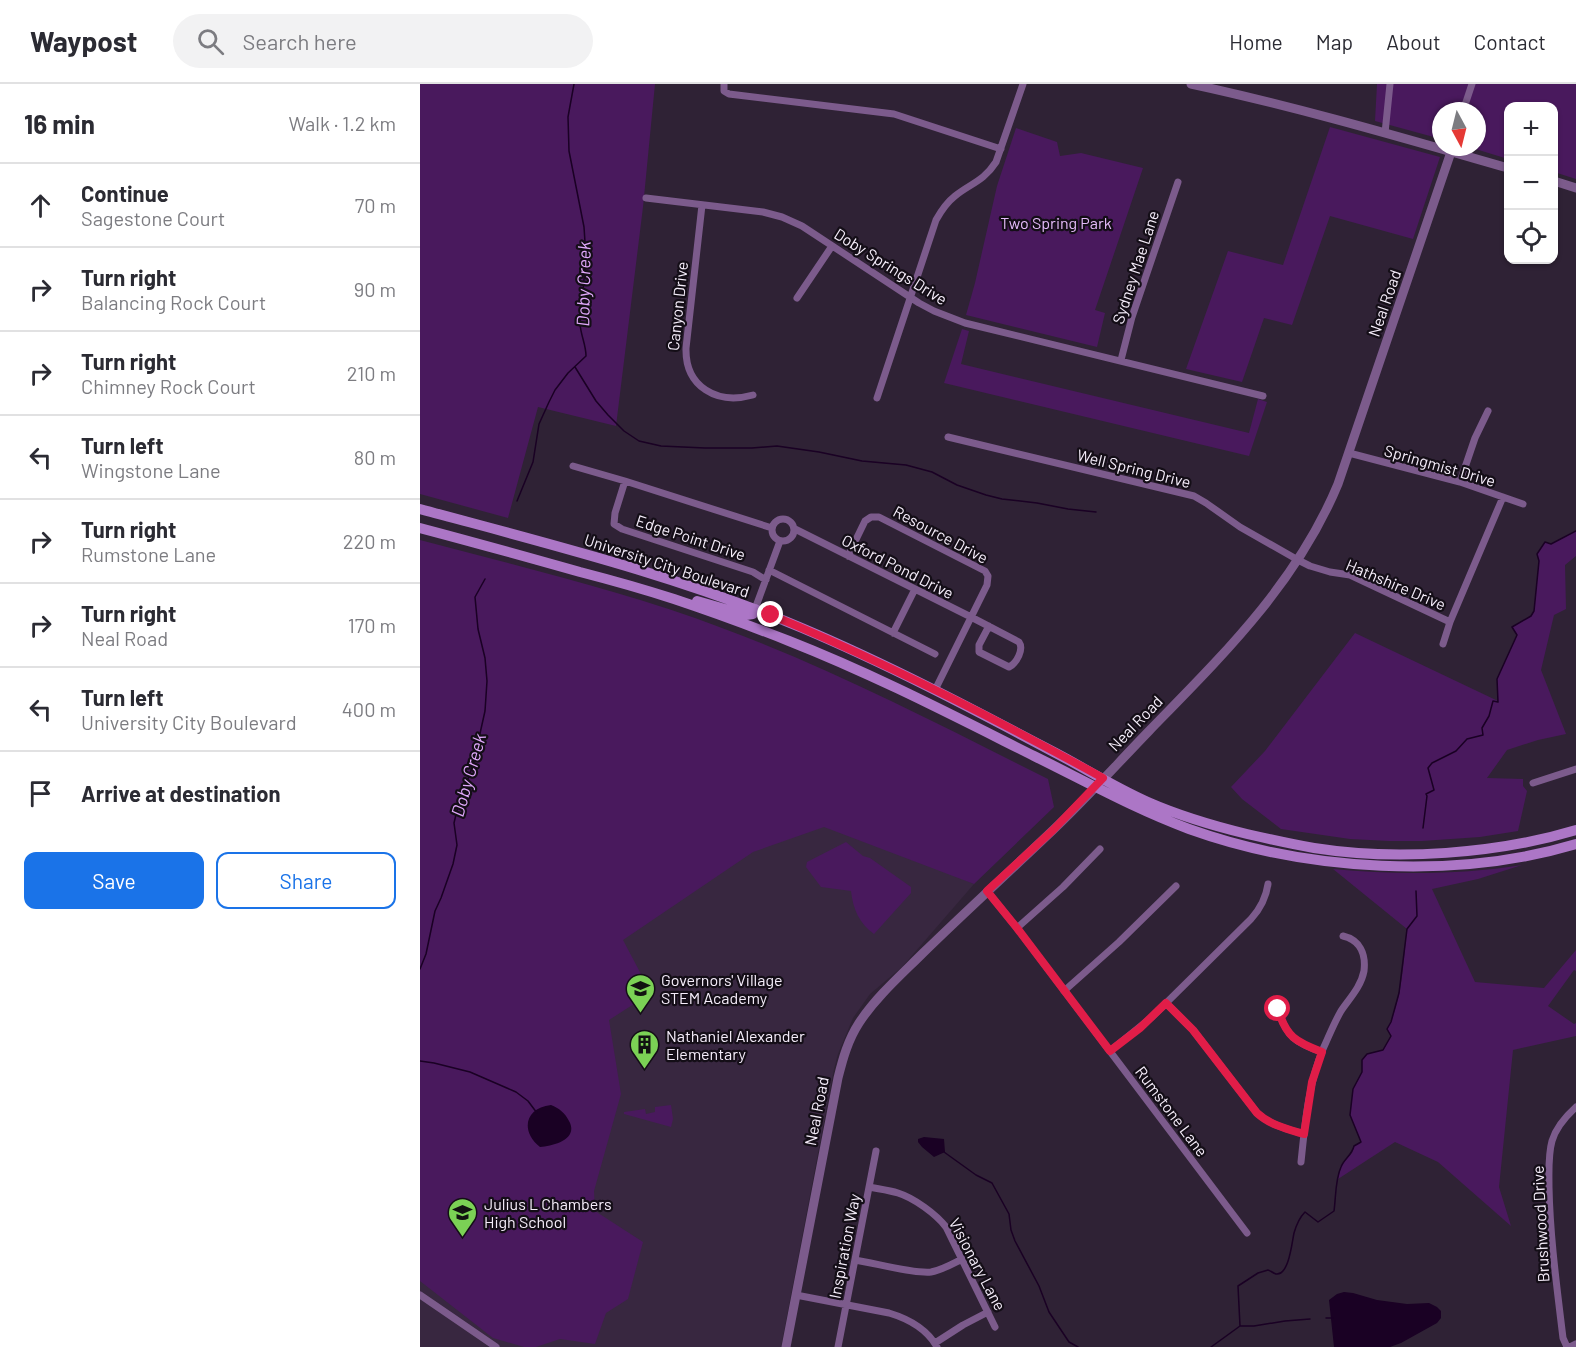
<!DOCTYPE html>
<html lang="en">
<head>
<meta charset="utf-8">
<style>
	body { margin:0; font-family:Barlow,sans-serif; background:#f2f2f3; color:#2b2b33 }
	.controls { position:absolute; right:18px; top:18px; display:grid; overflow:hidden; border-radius:12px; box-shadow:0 2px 4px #0004 }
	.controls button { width:54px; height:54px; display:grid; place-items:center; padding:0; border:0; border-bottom:2px solid #e1e1e2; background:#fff; color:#2b2b33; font:30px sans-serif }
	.compass { position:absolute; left:1012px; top:18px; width:54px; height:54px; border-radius:50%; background:#fff; box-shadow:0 2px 4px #0004; rotate:173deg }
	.stop { position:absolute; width:18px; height:18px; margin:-14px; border:4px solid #e11d48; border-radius:50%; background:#fff }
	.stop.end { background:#e11d48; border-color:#fff; box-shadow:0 2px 6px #0008 }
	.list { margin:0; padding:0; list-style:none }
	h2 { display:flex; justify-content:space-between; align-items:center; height:78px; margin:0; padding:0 24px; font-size:26px }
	h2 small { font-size:20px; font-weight:400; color:#7c7c81 }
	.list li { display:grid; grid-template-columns:39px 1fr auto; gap:18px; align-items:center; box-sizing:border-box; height:84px; padding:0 24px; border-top:2px solid #e1e1e2 }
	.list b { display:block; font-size:22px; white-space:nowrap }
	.list p { margin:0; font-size:20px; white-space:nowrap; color:#7c7c81 }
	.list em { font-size:20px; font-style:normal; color:#7c7c81 }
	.actions { display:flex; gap:12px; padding:18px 24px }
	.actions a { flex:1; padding:14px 0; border:2px solid #1a73e8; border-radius:12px; text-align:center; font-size:21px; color:#1a73e8 }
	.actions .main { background:#1a73e8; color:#fff }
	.icon { flex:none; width:33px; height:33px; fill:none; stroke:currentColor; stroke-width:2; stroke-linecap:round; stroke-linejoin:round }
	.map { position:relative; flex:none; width:1156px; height:1263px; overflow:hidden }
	header { display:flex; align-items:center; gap:36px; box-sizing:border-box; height:84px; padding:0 30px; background:#fff; border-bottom:2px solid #e1e1e2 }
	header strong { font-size:28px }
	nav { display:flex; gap:33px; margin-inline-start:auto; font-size:21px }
	.search { width:420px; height:54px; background:#f2f2f3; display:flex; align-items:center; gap:15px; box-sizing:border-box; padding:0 21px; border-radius:33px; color:#7c7c81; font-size:22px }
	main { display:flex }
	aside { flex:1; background:#fff }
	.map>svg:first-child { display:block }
</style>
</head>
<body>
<header>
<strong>Waypost</strong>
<div class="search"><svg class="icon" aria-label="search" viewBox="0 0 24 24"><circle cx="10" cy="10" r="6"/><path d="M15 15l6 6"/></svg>Search here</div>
<nav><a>Home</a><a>Map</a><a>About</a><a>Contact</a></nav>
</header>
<main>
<aside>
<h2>16 min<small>Walk · 1.2 km</small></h2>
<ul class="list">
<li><svg class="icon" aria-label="ahead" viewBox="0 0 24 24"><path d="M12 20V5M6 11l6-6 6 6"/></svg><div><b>Continue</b><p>Sagestone Court</p></div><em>70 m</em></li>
<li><svg class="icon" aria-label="right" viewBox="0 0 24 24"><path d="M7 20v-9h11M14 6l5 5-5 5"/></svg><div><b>Turn right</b><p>Balancing Rock Court</p></div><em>90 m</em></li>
<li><svg class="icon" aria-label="right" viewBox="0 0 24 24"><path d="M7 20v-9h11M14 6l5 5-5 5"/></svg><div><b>Turn right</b><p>Chimney Rock Court</p></div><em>210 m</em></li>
<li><svg class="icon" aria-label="left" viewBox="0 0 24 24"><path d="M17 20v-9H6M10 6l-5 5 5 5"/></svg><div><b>Turn left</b><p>Wingstone Lane</p></div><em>80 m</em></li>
<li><svg class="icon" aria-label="right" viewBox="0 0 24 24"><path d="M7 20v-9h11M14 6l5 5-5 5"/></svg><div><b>Turn right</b><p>Rumstone Lane</p></div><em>220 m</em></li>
<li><svg class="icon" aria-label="right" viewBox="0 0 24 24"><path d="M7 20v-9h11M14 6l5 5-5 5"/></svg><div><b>Turn right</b><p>Neal Road</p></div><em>170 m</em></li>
<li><svg class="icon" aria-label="left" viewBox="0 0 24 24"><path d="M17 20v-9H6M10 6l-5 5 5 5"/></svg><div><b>Turn left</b><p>University City Boulevard</p></div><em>400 m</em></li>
<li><svg class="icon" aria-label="arrive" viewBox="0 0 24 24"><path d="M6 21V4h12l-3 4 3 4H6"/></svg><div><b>Arrive at destination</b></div></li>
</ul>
<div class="actions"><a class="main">Save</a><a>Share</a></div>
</aside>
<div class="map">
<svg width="1156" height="1263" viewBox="0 0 1156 1263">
	<rect width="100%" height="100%" fill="#2f2235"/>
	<!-- built -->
	<path fill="#382740" d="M93,599L554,800L482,883L450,910L433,934L418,970L414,985L361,1263H0V943Z"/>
	<!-- green -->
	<path fill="#49195d" d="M0,0H235L223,123L196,342L118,323L88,434L0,410Z
		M957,0H1156V95L1134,88V22H1088V75L1049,63H1057V27H1021V55L955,37Z
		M910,43L1020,73L993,155L910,132L872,241L844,234L822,298L766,285L808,167L863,181Z
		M596,44L637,58L640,72L661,69L723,84L675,226L685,229L677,263L546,231L555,199L577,102Z
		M542,245L549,247L541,280L829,349L838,315L847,318L829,372L524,299Z
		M1156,447V472L1145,481L1146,525L1134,531L1121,586L1146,650L1118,656L1087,666L1067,694L1103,695V702L1107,707L1098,747L1060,753L1002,757H969L930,755L861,745L822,715L811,703L845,667L935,549L1078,617L1077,595L1097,551L1092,543L1111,532L1114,527L1119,477L1117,470L1125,458L1131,460Z
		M0,456C101,483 204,507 302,544C415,586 520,641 628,695L634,723L554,800L404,743L333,768L203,856L231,909L189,936L201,1010L174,1107L175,1127L223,1158L208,1215L186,1229L175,1260L140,1255L116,1263H104L73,1254L0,1197Z
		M426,758L443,772L450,774L491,803V809L454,850C439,839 433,825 431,807L401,803L386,783L387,778Z
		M1102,781L1058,795L1012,805L1055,898L1124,904L1156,866V887L1154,886L1128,922L1154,940L1156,939V952L1093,966L1079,1103L1091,1142L1018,1078L975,1058L918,1095L921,1081L932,1069L934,1062L941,1058L930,1031L933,1005L942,988V976L947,970L963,966L971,952L967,945C983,916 983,878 987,845L913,785C976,791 1039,791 1102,781Z
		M251,1021L253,1035L251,1043L204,1030V1028L225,1025L226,1030L235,1028V1023Z"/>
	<!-- water -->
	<path fill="#1a0124" d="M131,1021C139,1024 145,1029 149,1037C159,1055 134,1062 120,1063C100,1047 105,1024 131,1021Z
		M504,1053L524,1055L525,1068L514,1073L502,1063L498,1058V1055Z
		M924,1208L933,1209L957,1216L987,1220L1009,1219L1017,1223L1021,1227V1234L1017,1239L981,1259L970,1263H914L909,1216L917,1210Z"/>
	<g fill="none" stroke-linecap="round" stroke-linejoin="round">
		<!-- stream -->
		<path stroke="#1a0124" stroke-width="1.5" d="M155,283L176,317L188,331L204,347L219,357L241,362L285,364H332L357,362L399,368L442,377L486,381L512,388L537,401L566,411L582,415L617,419L648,425L676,428
			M97,417L113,378L119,340L129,318L135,306L148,289L166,272C166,261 161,252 160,240L166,173L164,143L149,67L148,33L154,0
			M1003,744L1007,712L1006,710L1014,706L1008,684L1012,679L1036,667L1047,655L1063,651L1062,644L1069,632L1073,617L1078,618L1077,595L1097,551L1092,543L1111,532L1114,527L1119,477L1117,470L1125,458L1131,460L1156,447
			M0,885L6,870L15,827L21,814L33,780L37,761L34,739L38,722L53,681L65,627L67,597L65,574L58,545L55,513L65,495
			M0,977L14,979L50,988L96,1008L108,1017L117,1029
			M524,1068L556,1091L572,1099L589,1130L591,1146L595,1157L619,1202L629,1228L649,1258L658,1263
			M906,1234H913
			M820,1242L818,1202L838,1189L848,1186C849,1186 855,1190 856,1190C869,1192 872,1158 874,1149C876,1142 880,1133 885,1128L898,1138L914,1127C916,1113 915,1096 921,1083C924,1075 932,1071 934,1062L941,1058L930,1031L933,1005L942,988V976L947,970L963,966L971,952L967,945L971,938L979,909L987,845L997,832L996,807
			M791,1263L820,1242H834L865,1237L890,1235"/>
		<!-- minor -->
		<path stroke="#7c5b8c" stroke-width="7" d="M304,0V7L309,10L474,30L581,65
			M1043,27L1052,0
			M965,49L970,0
			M226,114L343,128L362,133L382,142L499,219L514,227L545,239L843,312
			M282,121L266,264C265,303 297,321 333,311
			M377,214L412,162
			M701,276L712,233L758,98
			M457,314L516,136C521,127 526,119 535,112C551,99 563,98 576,78L603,0
			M528,353L774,412L786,419L820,443L878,476L890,482L910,488L930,491L1030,538
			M929,369L1040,398L1103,420
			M153,382L205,397L352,444
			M205,397L195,429L194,440L202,445L333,488L346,496
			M1040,398L1055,354L1068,327
			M352 446a11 11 0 1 1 22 0a11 11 0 1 1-22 0Z
			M375,445L551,533L599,558C604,565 597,579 589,583L559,568V561L569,542
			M428,472L445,437L451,433H459L565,487L568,492L567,501L515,606
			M349,486L515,570
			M335,525L360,457
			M473,549L495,505
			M1023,560L1030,538L1083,413
			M1113,699L1156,685
			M567,807L597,844L827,1149
			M597,844L643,803L680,765
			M644,907L699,858L756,802
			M746,919L773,946L837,1029C850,1041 867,1045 884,1050
			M858,925C866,953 876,959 902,968
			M690,967L732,933L831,835C841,824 846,814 848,800
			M881,1078C885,1040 888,1001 903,965C909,952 914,939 921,927C929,915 941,903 944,887C946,870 940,856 923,852
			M449,1103C459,1105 469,1106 478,1109C494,1114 516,1130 526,1143L575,1243
			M435,1176C455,1179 493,1190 511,1188C522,1186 532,1180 542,1175
			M0,1211L76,1263
			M376,1211L469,1229C489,1235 507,1245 517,1263
			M515,1259L543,1241L568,1228
			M418,1263L456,1067
			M1147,1263L1143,1254C1137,1204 1130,1153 1129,1103C1129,1088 1128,1071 1132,1057C1136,1043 1146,1032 1156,1023
			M1150,1263L1156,1260"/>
		<!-- tertiary -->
		<path stroke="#7c5b8c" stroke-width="9" d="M771,0C878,23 983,54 1088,84
			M1134,97L1156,104
			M366,1263L418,994C423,974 428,956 439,939C456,913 481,891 503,869C545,828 589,788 632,747C666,715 697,680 729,647C803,571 877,499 918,400L1031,68"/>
		<!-- secondary -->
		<path stroke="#ac76c6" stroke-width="10" d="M0,425C129,460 259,492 382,544C467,580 549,623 630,666C663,683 694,703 728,718C760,732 794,742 827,750C849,755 871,760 894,764C976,777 1077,770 1156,746
			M0,444C53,458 107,473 160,488C191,496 223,505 254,515C293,528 331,542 369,557C453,590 534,632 614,672C665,697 715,725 769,745C886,787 1036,796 1156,760
			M277,517L326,531L333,530L335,525"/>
	</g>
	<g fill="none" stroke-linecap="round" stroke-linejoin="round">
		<!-- route -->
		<path stroke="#e11d48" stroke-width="8" d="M351,531C465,578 576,635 683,694L633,746L567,807L597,844L690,967L720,944L746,919L773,946L837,1029C850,1041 867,1045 884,1050L892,998L902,968C876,958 866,953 858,925"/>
	</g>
	<!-- icons -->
	<defs>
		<symbol id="school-pin" viewBox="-11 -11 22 30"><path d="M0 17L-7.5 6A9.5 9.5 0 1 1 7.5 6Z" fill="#7bd155" stroke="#140e17"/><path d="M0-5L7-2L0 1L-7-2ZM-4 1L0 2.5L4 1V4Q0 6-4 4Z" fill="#111"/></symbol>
		<symbol id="building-pin" viewBox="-11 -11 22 30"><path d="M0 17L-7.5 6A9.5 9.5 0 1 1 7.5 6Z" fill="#7bd155" stroke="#140e17"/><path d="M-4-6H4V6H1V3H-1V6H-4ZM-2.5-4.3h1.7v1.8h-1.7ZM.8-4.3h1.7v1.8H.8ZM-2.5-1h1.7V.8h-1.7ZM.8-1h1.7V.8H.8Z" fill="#111"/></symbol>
	</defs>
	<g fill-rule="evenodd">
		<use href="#school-pin" x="204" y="888" width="33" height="45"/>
		<use href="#building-pin" x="208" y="944" width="33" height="45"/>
		<use href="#school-pin" x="26" y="1112" width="33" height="45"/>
	</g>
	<g text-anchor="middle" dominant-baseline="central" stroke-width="4.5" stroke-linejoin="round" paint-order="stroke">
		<!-- park labels -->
		<g font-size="16" fill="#e4baf9" stroke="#140e17">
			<text x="636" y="138">Two Spring Park</text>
		</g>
		<!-- street labels -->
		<g font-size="16" fill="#f6eefb" stroke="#140e17">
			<text transform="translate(471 182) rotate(32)">Doby Springs Drive</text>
			<text transform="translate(715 183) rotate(-72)">Sydney Mae Lane</text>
			<text transform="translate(964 219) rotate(-71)">Neal Road</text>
			<text transform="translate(257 222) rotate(-84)">Canyon Drive</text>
			<text transform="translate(1020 381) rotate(16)">Springmist Drive</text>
			<text transform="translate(714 384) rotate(14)">Well Spring Drive</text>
			<text transform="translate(521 450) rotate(28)">Resource Drive</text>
			<text transform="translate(271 453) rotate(18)">Edge Point Drive</text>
			<text transform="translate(247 481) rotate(18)">University City Boulevard</text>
			<text transform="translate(478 482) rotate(27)">Oxford Pond Drive</text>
			<text transform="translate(976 500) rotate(23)">Hathshire Drive</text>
			<text transform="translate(715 639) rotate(-46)">Neal Road</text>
			<text transform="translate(396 1027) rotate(-79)">Neal Road</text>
			<text transform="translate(752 1027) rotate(53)">Rumstone Lane</text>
			<text transform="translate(1120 1140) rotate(-93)">Brushwood Drive</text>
			<text transform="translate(424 1162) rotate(-79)">Inspiration Way</text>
			<text transform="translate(558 1180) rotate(62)">Visionary Lane</text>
		</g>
		<!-- poi labels -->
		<g font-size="16" fill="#f6eefb" stroke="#140e17" text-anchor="start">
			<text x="241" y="895">Governors' Village<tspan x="241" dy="18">STEM Academy</tspan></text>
			<text x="246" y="951">Nathaniel Alexander<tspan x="246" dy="18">Elementary</tspan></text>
			<text x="64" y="1119">Julius L Chambers<tspan x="64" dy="18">High School</tspan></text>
		</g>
		<!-- water labels -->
		<g font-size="18" font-style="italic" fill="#e0a8fb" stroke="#140e17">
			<text transform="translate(163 200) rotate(-89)">Doby Creek</text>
			<text transform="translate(48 691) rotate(-74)">Doby Creek</text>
		</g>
	</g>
</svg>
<div class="controls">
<button>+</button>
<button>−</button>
<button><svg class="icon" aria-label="locate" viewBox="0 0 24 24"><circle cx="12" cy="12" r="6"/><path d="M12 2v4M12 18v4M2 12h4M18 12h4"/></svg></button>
</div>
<svg class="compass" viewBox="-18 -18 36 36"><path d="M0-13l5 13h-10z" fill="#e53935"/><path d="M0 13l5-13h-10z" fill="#7c7c81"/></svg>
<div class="stop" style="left:858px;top:925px"></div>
<div class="stop end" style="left:351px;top:531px"></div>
</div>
</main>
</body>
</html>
